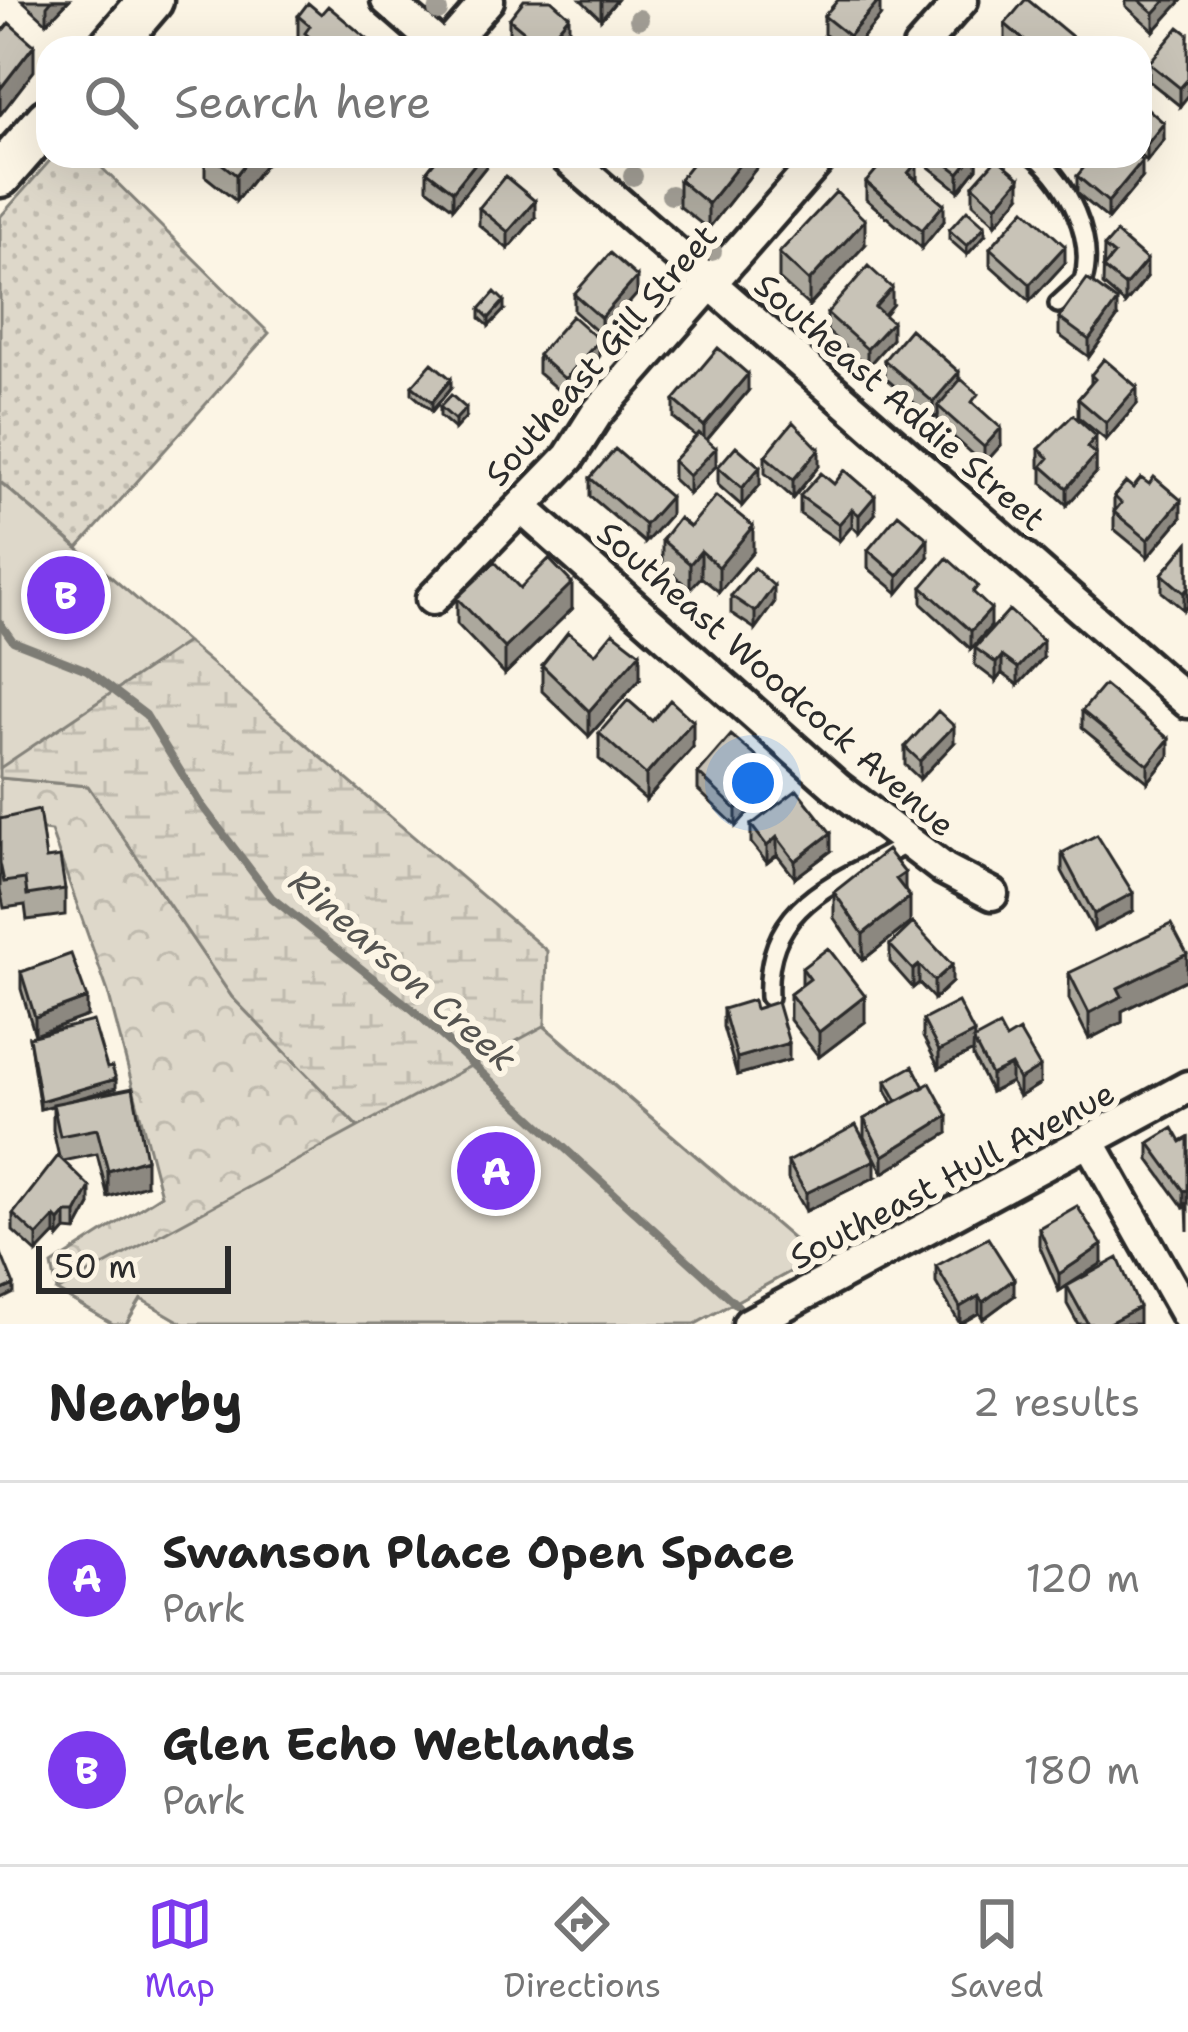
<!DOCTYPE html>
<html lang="en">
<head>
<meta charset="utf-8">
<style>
	body { margin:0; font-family:"Shantell Sans",sans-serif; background:#f2f2f2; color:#222 }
	.scale { position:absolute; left:36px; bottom:30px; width:195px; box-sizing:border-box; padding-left:12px; border:6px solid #2b2b2b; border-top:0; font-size:33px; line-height:42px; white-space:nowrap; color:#2b2b2b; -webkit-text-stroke:9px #fcf5e5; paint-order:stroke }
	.you { position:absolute; left:753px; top:783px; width:42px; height:42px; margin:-30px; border:9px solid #fff; border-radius:50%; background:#1a73e8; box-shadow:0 0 0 18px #1a73e833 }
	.badge { display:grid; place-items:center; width:78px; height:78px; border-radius:50%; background:#7c3aed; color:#fff; font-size:39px; font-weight:700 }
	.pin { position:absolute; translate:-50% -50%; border:6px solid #fff; box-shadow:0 3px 12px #0006 }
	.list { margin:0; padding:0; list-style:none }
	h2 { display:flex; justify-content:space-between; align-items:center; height:156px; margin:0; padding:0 48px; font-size:51px }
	h2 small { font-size:39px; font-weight:400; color:#767676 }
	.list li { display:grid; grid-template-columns:78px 1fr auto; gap:36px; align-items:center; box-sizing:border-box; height:192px; padding:0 48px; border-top:3px solid #e0e0e0 }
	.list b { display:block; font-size:45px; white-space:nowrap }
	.list p { margin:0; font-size:39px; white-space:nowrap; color:#767676 }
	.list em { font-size:39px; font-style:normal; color:#767676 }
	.icon { flex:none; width:66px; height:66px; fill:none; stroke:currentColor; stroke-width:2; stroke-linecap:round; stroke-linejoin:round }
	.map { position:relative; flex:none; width:1188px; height:1324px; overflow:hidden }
	.search { position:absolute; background:#fff; box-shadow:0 12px 48px #0002; left:36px; right:36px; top:36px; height:132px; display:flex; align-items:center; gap:30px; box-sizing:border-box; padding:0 42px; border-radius:36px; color:#767676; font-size:45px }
	.sheet { height:540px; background:#fff }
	nav { display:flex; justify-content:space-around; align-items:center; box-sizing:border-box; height:168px; border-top:3px solid #e0e0e0; background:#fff; font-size:33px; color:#767676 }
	nav a { display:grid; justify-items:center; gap:6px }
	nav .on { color:#7c3aed }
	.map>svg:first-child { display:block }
</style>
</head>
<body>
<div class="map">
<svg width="1188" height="1324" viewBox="0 0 1188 1324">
	<defs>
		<pattern id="grass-dots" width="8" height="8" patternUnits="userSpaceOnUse" patternTransform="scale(3)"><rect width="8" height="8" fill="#ded8ca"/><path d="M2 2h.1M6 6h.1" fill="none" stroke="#bfbaae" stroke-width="1.8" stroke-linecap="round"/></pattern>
		<pattern id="forest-crowns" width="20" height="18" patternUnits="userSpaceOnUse" patternTransform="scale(3)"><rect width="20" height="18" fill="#ded8ca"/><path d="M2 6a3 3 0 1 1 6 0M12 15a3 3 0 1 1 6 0" fill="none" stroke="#bfbaae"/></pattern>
		<pattern id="wetland-marsh" width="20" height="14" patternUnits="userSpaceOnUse" patternTransform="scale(3)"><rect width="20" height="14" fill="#ded8ca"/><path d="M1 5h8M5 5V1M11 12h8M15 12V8" fill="none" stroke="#bfbaae"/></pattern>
	</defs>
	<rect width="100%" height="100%" fill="#fcf5e5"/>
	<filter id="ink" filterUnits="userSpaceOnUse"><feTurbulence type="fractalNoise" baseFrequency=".00833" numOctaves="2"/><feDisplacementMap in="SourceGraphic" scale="24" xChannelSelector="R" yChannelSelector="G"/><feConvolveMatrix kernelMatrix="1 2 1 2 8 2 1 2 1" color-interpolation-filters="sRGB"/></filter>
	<g filter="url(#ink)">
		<!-- grass -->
		<path fill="url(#grass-dots)" stroke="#84827a" stroke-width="3" d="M54,156H90L269,333L78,548L0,482V217Z"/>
		<!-- forest -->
		<path fill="url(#forest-crowns)" stroke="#84827a" stroke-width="3" d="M0,778L88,786L232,997L358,1127L504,1238L184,1324L141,1299L126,1324H113L57,1291L52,1265L161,1195L108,992L51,831L0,824Z"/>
		<!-- wetland -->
		<path fill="url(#wetland-marsh)" stroke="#84827a" stroke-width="3" d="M0,482L547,951L545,1026L815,1258L695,1324L504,1238L358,1127L232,997L88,786L0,778Z"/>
		<!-- park -->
		<path fill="#ded8ca" stroke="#84827a" stroke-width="3" d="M0,482L187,642L0,768Z
			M544,1026L815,1258L695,1324H184L141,1299L126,1324H113L57,1291Z"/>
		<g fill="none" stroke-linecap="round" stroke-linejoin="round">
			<!-- stream -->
			<path stroke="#7d7b74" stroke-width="8" d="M0,623L13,641L87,670L146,715L200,803L272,898L412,1009L738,1306"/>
			<defs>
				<path id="lane" d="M1035,156C1067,182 1096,238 1083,281L1058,304
					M769,997C764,902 839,882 909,843"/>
				<path id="street" d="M387,0L442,48
					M446,48L488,0
					M919,48L962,0
					M565,156L1188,702
					M521,507L838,788L944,869L992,894
					M432,599L569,457L597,413L822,156
					M1090,1143L1188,1317
					M749,1324L1188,1087"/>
				<path id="secondary" d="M110,48L151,0
					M0,175L48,120"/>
			</defs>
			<!-- lane casing -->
			<use href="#lane" stroke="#2b2b2b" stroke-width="24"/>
			<!-- street casing -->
			<use href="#street" stroke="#2b2b2b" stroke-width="39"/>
			<!-- secondary casing -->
			<use href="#secondary" stroke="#2b2b2b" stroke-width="51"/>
			<!-- lane -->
			<use href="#lane" stroke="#fcf5e5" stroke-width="15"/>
			<!-- street -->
			<use href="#street" stroke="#fcf5e5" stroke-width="30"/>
			<!-- secondary -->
			<use href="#secondary" stroke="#fcf5e5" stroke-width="42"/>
		</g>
		<!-- trees -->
		<g fill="#a29e95">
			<circle cx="438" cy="11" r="10"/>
			<circle cx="639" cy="19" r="10"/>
			<circle cx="633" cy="176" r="10"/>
			<circle cx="671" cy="195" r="10"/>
			<circle cx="712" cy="251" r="10"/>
		</g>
		<!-- wall -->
		<path fill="#aca89d" stroke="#2b2b2b" stroke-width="3" d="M22,0H69L47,23Z
			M581,0H617L601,19Z
			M1126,0H1182L1154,31L1126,6Z
			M321,14L378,48H305L298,41V16Z
			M824,16L880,17L854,48H842L824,34Z
			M509,19L569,33L557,48H523L509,36Z
			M1005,24L1075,48H1012L1005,42Z
			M1188,34L1180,106L1149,81V63Z
			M1140,102L1164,140L1147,161L1140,155Z
			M193,156H272L236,201L205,176V166Z
			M433,156H488V164L453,208L427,188V171L435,161Z
			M766,156L708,229L679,206V180Z
			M915,156H977V168L959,191Z
			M1077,176L1142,178L1108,219L1077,193Z
			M917,180L944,221L922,248L866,199V182Z
			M973,185L1020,196L996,224L973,203Z
			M479,208L535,218L508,249L479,225Z
			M949,230L985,235L967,255L949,239Z
			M865,245L809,306L779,279V253Z
			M1104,247L1147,277L1125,304L1103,285Z
			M990,248L1065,263L1030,301L990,265Z
			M574,294H637L601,335L574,311Z
			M892,305L884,315L892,339L867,367L827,331V313Z
			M480,309L504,310L489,326L480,318Z
			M1059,318H1117L1089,357L1059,335Z
			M538,355L599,357L565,396L538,373Z
			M884,360L959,381L1001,445L984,464L938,423V415L933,419L884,377Z
			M1091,375L1137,404L1106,440L1078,417V399L1091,384Z
			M412,386L451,388L432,411L412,394Z
			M748,391L707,440L716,466L689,494L673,479V461L696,436L674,418V400Z
			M440,407L466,417L455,429L440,416Z
			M1039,449L1096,453V473L1067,505L1042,483V469L1039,466Z
			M765,456L819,466L793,498L765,473Z
			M718,467L760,485L742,506L718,485Z
			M590,478L670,515L645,543L590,496Z
			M1133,488L1181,518L1148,557L1114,529V496Z
			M800,496L875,514L859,533L852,526L839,541L800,514Z
			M690,527L753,552L719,592L701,577L690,589L662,565V540Z
			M1188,543V606L1184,610L1162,592V574Z
			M868,550L928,557L898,593L868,568Z
			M922,587L978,597L991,626L971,649L922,604Z
			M520,588L572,609L505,674L457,624V598Z
			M731,596L774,603L755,629L731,613Z
			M975,648L1043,658L1018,685L1002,673L996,681L975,665Z
			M595,654L640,679L589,736L542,691V665Z
			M1082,711L1169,756L1148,782L1082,728Z
			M652,721L693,747L646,800L599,759V733Z
			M954,743L920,779L905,765V747Z
			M698,773L771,787L736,826L698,790Z
			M0,819L46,859L65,889V915L27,920L25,905L4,908L0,889Z
			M751,825L831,851L795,878L777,855L767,863L751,843Z
			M1062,853L1133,911L1094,931L1062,871Z
			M905,890L910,923L863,960L834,918V892Z
			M890,945L952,982L934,999L919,983L913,988L890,962Z
			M802,968L865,1022L819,1057L790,1020V994L802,985Z
			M21,972L87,1016L35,1035L21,989Z
			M1069,973L1187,979L1122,1011V1022L1089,1039L1069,999Z
			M723,1009H755L789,1060L737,1075L723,1027Z
			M923,1020L974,1039H1006L1040,1084L1019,1097L1011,1082L991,1092L973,1057V1051L939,1068L923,1037Z
			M29,1037L107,1068L116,1088L72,1100L146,1185L108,1197L97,1154L63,1161L90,1205L76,1231L66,1230L59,1238L55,1234L37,1253L13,1231V1214L59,1157L53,1130V1106L40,1109Z
			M886,1081L924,1087L948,1133L883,1173L864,1137V1119L893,1103L886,1090Z
			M1188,1138V1231L1187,1207L1184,1208L1149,1160V1143L1181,1142Z
			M788,1162L875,1177L806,1211L788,1179Z
			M1039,1228L1102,1263L1059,1291L1039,1245Z
			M936,1266L1014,1296L983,1319L979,1313L960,1324L936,1283Z
			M1067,1286L1139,1324H1078L1067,1304Z"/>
		<!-- shaded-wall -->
		<path fill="#8c8880" stroke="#2b2b2b" stroke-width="3" d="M52,0H69L47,23V6Z
			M602,0H617L601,19V2Z
			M880,0V17L854,48H849V36Z
			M1166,0H1182L1154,31V13Z
			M569,16V33L557,48H543Z
			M34,45V71L0,115V89Z
			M1188,79V96L1180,106V88Z
			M1164,123V140L1147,161V144Z
			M251,156H272L236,201V175Z
			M481,156H488V164L453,208V191Z
			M746,156H766L708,229V204Z
			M973,156H977V168L959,191V173Z
			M1142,161V178L1108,219V202Z
			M917,162V180L908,173Z
			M1020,178V196L996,224V206Z
			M535,201V218L508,249V232Z
			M944,204V221L922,248V230Z
			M865,220V245L809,306V281Z
			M985,226V235L967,255V246Z
			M1065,246V263L1030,301V284Z
			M1147,260V277L1125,304V286Z
			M637,277V294L601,335V318Z
			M892,288V305L875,325V307Z
			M504,301V310L489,326V318Z
			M1117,301V318L1089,357V340Z
			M892,322V339L867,367V349Z
			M599,340V357L565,396V379Z
			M959,372V390L938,406V415L933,419V402Z
			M748,374V391L704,443V426Z
			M451,379V388L432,411V402Z
			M1137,387V404L1106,440V423Z
			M466,408V417L455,429V420Z
			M1001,428V445L984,464V447Z
			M1096,436V453L1087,464V447Z
			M716,448V466L689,494V476Z
			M819,449V466L793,498V480Z
			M1096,455V473L1067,505V488Z
			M760,467V485L742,506V488Z
			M875,496V514L859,533V515Z
			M670,497V515L645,543V525Z
			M1181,500V518L1148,557V540Z
			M852,509V526L839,541V524Z
			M753,526V552L719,592V567Z
			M928,539V557L898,593V576Z
			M701,551V577L690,589V564Z
			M572,583V609L505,674V648Z
			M774,586V603L755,629V612Z
			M1188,588V606L1184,610V593Z
			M991,609V626L971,649V631Z
			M1043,641V658L1018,685V668Z
			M640,653V679L589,736V711Z
			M1002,656V673L996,681V663Z
			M693,721V747L646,800V775Z
			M954,726V743L920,779V761Z
			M1169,739V756L1148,782V765Z
			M771,769V787L736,826V809Z
			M831,833V851L795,878V861Z
			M777,837V855L767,863V846Z
			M905,873V898L896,879Z
			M1133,893V911L1094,931V914Z
			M910,897V923L863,960V934Z
			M1187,954V979L1122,1011V1022L1089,1039V1013L1118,988Z
			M919,965V983L913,988V970Z
			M952,965V982L934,999V981Z
			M865,996V1022L819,1057V1032Z
			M87,998V1016L35,1035V1017Z
			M974,1033L973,1051L939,1068V1051Z
			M789,1043V1060L737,1075V1058Z
			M1011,1065V1082L991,1092V1075Z
			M1040,1067V1084L1019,1097V1080Z
			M116,1079V1088L40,1109V1101Z
			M948,1116V1133L883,1173V1156Z
			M146,1159V1185L108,1197V1171Z
			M875,1160V1177L806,1211V1193Z
			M90,1187V1205L76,1231V1213Z
			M1188,1189V1205L1187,1202V1207L1184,1208V1191Z
			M66,1213V1230L59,1238V1221Z
			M55,1217V1234L37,1253V1236Z
			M1102,1245V1263L1059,1291V1274Z
			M1014,1279V1296L983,1319V1302Z
			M14,1285V1293L0,1300V1291Z
			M979,1296V1313L960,1324V1307Z
			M1139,1307V1324H1107Z"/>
		<!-- building -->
		<path fill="#c8c3b7" stroke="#2b2b2b" stroke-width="3" d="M524,0H551L569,16L543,47L509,19Z
			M838,0H879L849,36L824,16Z
			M1025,0H1028L1075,39L1068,48H1033L1005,24Z
			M1139,0H1166L1154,13Z
			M308,3L321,14L328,6L378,48H322L305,33L310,26L298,16Z
			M9,23L34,45L0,89V34Z
			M1179,27L1188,34V79L1180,88L1149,63Z
			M1140,102L1164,123L1147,144L1140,138Z
			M212,156H251L236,175Z
			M439,156H481L453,191L427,171Z
			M698,156H746L708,204L679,180Z
			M888,156H910L917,162L908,173L944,204L922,230L866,182Z
			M937,156H973L959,173Z
			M1093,156H1136L1142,161L1108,202L1077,176Z
			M997,158L1020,178L996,206L973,185Z
			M505,176L535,201L508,232L479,208Z
			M836,192L865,220L809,281L779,253Z
			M1025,209L1065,246L1030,284L990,248Z
			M967,210L985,226L967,246L949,230Z
			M1116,233L1147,260L1125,286L1103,268L1114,255L1104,247Z
			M610,253L637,277L601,318L574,294Z
			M868,266L892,288L875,307L892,322L867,349L827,313Z
			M1087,279L1117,301L1089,340L1059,318Z
			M495,292L504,301L489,318L480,309Z
			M572,316L599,340L565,379L538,355Z
			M910,329L959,372L933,402L884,360Z
			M718,348L748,374L704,426L674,400Z
			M1104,359L1137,387L1106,423L1078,399L1095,379L1091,375Z
			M432,363L451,379L432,402L412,386Z
			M961,379L978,394L972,402L1001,428L984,447L938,406Z
			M451,395L466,408L455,420L440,407Z
			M1073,415L1096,436L1087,447L1096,455L1067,488L1042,466L1049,458L1039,449Z
			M793,422L819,449L793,480L765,456Z
			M699,433L716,448L689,476L673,461Z
			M736,446L760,467L742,488L718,467Z
			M615,449L670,497L645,525L590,478Z
			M845,470L875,496L859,515L852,509L839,524L800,496L821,473L834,484Z
			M1154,477L1181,500L1148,540L1114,512L1121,503L1114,496L1126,482L1133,488L1141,478L1149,484Z
			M716,496L753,526L719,567L701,551L690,564L662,540L679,518L690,527Z
			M898,514L928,539L898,576L868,550Z
			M1188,543V588L1184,593L1162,574Z
			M947,558L978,586L973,592L991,609L971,631L922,587Z
			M549,559L572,583L505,648L457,598L495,562L520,588Z
			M754,568L774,586L755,612L731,596Z
			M1009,610L1043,641L1018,668L1002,656L996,663L975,648Z
			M568,632L595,654L613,632L640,653L589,711L542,665Z
			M1104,685L1169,739L1148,765L1082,711Z
			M628,700L652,721L670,700L693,721L646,775L599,733Z
			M938,711L954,726L920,761L905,747Z
			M731,735L771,769L736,809L698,773Z
			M797,790L831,833L795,861L777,837L767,846L751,825Z
			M39,810L46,859L60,857L65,889L27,895L25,879L4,882L0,863V819Z
			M1097,835L1133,893L1094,914L1062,853Z
			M887,850L905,873L896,879L910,897L863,934L834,892Z
			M913,923L952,965L934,981L919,965L913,970L890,945Z
			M1171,924L1187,954L1118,988L1122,996L1089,1013L1069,973Z
			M828,948L865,996L819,1032L790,994L810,979L802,968Z
			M71,954L87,998L35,1017L21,972Z
			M753,1000L755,1009L777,1002L789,1043L737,1058L723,1009Z
			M958,1002L974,1033L939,1051L923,1020Z
			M93,1021L107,1068L112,1067L116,1079L40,1101L29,1037Z
			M999,1026L1006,1039L1019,1031L1040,1067L1019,1080L1011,1065L991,1075L973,1040Z
			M913,1066L924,1087L897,1101L886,1081Z
			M930,1083L948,1116L883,1156L864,1119Z
			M133,1088L146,1159L108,1171L97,1129L60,1136L53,1104Z
			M856,1125L875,1160L806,1193L788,1162Z
			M1173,1128L1181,1142L1188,1138V1189L1184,1191L1149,1143Z
			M58,1156L90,1187L76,1213H66L59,1221L55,1217L37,1236L13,1214Z
			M1077,1206L1102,1245L1059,1274L1039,1228Z
			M988,1238L1014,1279L983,1302L979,1296L960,1307L936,1266Z
			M0,1251L14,1285L0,1291Z
			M1118,1258L1139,1307L1107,1324H1088L1067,1286Z"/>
	</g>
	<g text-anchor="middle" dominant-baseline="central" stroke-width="12" stroke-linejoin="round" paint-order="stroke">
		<!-- street labels -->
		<g font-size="33" fill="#2b2b2b" stroke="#fcf5e5">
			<text transform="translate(601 355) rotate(-49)">Southeast Gill Street</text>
			<text transform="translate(900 402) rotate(41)">Southeast Addie Street</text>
			<text transform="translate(776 679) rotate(41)">Southeast Woodcock Avenue</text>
			<text transform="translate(952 1175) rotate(-28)">Southeast Hull Avenue</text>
		</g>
		<!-- water labels -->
		<g font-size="36" font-style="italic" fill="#545350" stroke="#fcf5e5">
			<text transform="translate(403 970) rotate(41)">Rinearson Creek</text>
		</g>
	</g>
</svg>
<div class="scale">50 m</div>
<div class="you"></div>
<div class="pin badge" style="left:496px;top:1171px">A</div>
<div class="pin badge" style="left:66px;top:595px">B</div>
<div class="search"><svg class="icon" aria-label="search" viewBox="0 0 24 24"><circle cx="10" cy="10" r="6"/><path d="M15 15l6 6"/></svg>Search here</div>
</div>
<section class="sheet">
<h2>Nearby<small>2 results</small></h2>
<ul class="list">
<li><span class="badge">A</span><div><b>Swanson Place Open Space</b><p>Park</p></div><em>120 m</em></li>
<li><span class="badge">B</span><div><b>Glen Echo Wetlands</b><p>Park</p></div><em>180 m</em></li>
</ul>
</section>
<nav>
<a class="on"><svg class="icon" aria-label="map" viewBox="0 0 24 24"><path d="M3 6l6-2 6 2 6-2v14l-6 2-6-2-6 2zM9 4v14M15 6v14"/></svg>Map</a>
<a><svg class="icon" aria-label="directions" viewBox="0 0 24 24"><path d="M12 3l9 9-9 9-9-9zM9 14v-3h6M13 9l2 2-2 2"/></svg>Directions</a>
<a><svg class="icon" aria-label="saved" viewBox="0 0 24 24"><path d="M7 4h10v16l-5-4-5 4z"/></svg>Saved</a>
</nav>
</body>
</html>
